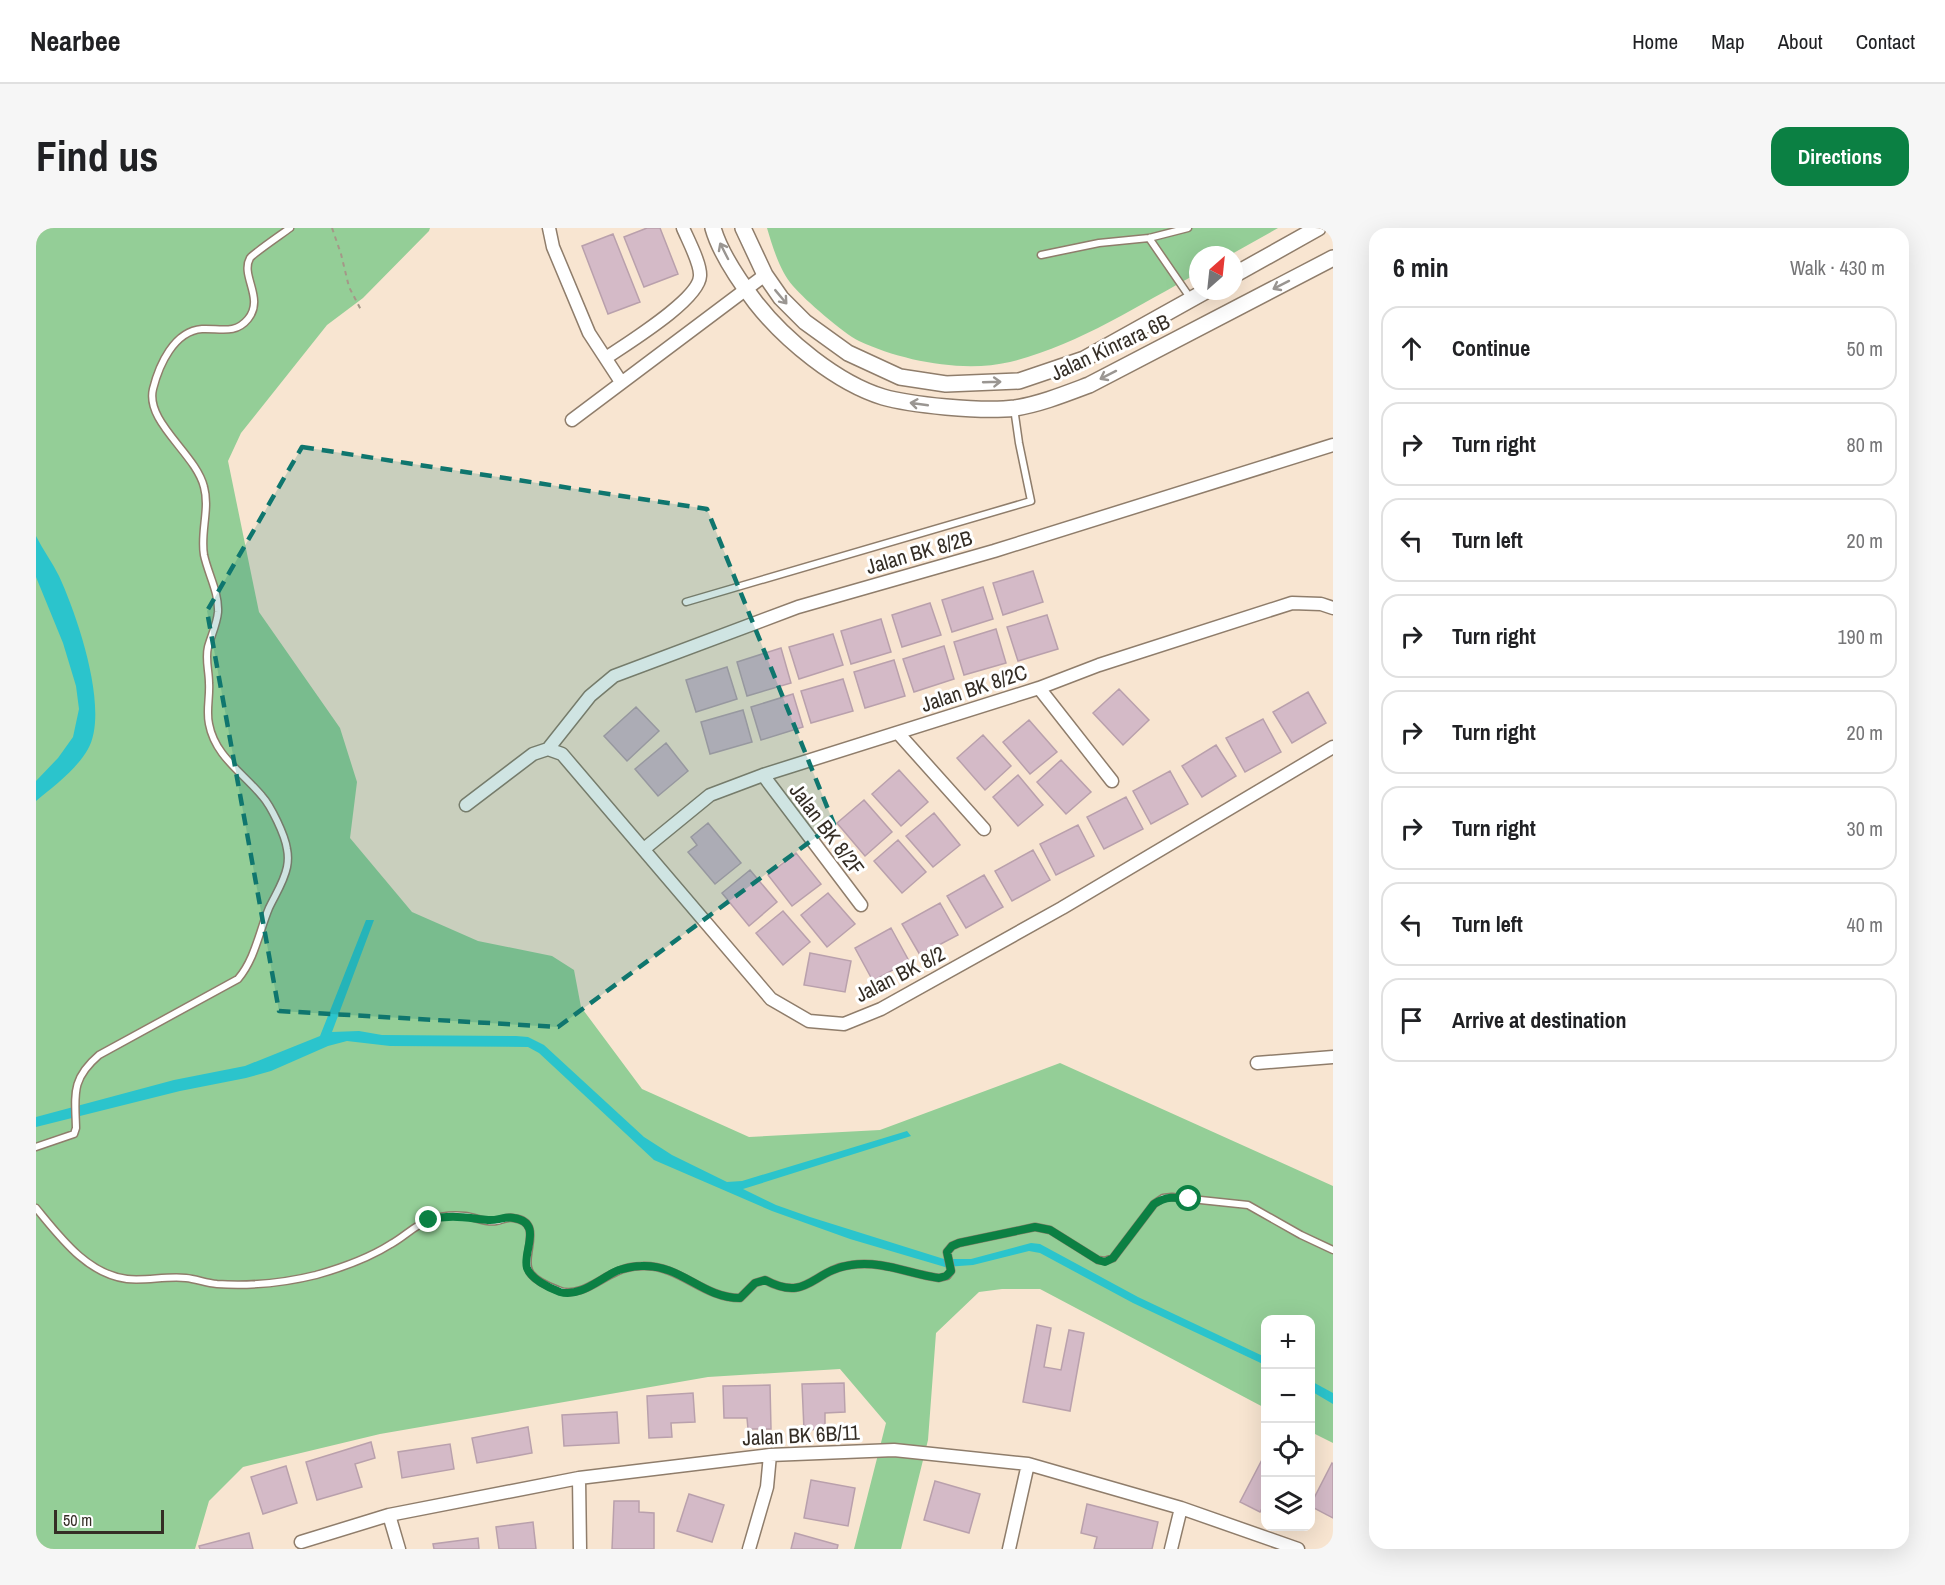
<!DOCTYPE html>
<html lang="en">
<head>
<meta charset="utf-8">
<style>
	body { margin:0; font-family:"Archivo Narrow",sans-serif; background:#f6f6f6; color:#202124 }
	.controls { position:absolute; right:18px; bottom:18px; display:grid; overflow:hidden; border-radius:12px; box-shadow:0 6px 24px #0002 }
	.controls button { width:54px; height:54px; display:grid; place-items:center; padding:0; border:0; border-bottom:2px solid #e0e0e0; background:#fff; color:#202124; font:30px sans-serif }
	.compass { position:absolute; left:1153px; top:18px; width:54px; height:54px; border-radius:50%; background:#fff; box-shadow:0 6px 24px #0002; rotate:27deg }
	.scale { position:absolute; left:18px; bottom:15px; width:110px; box-sizing:border-box; padding-left:6px; border:3px solid #342d25; border-top:0; font-size:16px; line-height:21px; white-space:nowrap; color:#342d25; -webkit-text-stroke:4px #fff; paint-order:stroke }
	.stop { position:absolute; width:18px; height:18px; margin:-14px; border:4px solid #0b8043; border-radius:50%; background:#fff }
	.stop.end { background:#0b8043; border-color:#fff; box-shadow:0 2px 6px #0008 }
	.list { margin:0; padding:0; list-style:none }
	h2 { display:flex; justify-content:space-between; align-items:center; height:78px; margin:0; padding:0 24px; font-size:26px }
	h2 small { font-size:20px; font-weight:400; color:#757577 }
	.list li { display:grid; grid-template-columns:39px 1fr auto; gap:18px; align-items:center; box-sizing:border-box; height:84px; margin:0 12px 12px; padding:0 12px; border:2px solid #e0e0e0; border-radius:18px }
	.list b { display:block; font-size:22px; white-space:nowrap }
	.list em { font-size:20px; font-style:normal; color:#757577 }
	.icon { flex:none; width:33px; height:33px; fill:none; stroke:currentColor; stroke-width:2; stroke-linecap:round; stroke-linejoin:round }
	.map { position:relative; flex:none; width:1297px; height:1321px; overflow:hidden; border-radius:18px }
	header { display:flex; align-items:center; gap:36px; box-sizing:border-box; height:84px; padding:0 30px; background:#fff; border-bottom:2px solid #e0e0e0 }
	header strong { font-size:28px }
	nav { display:flex; gap:33px; margin-inline-start:auto; font-size:21px }
	.intro { display:flex; align-items:center; justify-content:space-between; box-sizing:border-box; height:144px; padding:0 36px }
	h1 { margin:0; font-size:42px }
	.button { padding:15px 27px; border-radius:18px; background:#0b8043; color:#fff; font-size:21px; font-weight:700 }
	main { display:flex; gap:36px; padding:0 36px }
	aside { flex:1; background:#fff; border-radius:18px; box-shadow:0 6px 24px #0002 }
	.map>svg:first-child { display:block }
</style>
</head>
<body>
<header>
<strong>Nearbee</strong>
<nav><a>Home</a><a>Map</a><a>About</a><a>Contact</a></nav>
</header>
<div class="intro"><h1>Find us</h1><a class="button">Directions</a></div>
<main>
<div class="map">
<svg width="1297" height="1321" viewBox="0 0 1297 1321">
	<rect width="100%" height="100%" fill="#f8e5d1"/>
	<!-- green -->
	<path fill="#94ce97" d="M0,0H394L393,3L327,70L291,97L205,205L192,233L223,384L304,500L321,554L314,610L376,684L442,713L516,728L538,742L545,779L606,861L713,909L844,902L1024,835L1297,958V1215L1275,1204L1274,1092H1230L1229,1180L1004,1061H966L943,1064L900,1105L892,1212L865,1321H818L850,1195L804,1141L672,1149L344,1206L207,1239L173,1273L159,1321H0Z
		M731,0H1242L1194,27H1162V45C1103,77 1040,118 974,134C927,145 866,133 823,113C807,105 769,72 757,58C744,44 736,17 731,0Z"/>
	<!-- water -->
	<path fill="#2bc4cc" d="M0,308C7,322 16,334 23,348C41,387 74,482 52,521C40,542 18,558 0,573V553L22,530L37,509L43,481L40,458L27,415L0,349Z
		M330,692H338L296,804L323,803L346,807L480,808L492,809L508,817L608,909L636,927L691,954L706,953L871,903L875,908L707,961L740,977L774,989L908,1031H935L995,1015L1004,1016L1102,1069L1229,1129V1137L1097,1075L1004,1025L993,1023L937,1037L909,1039L814,1011L736,983L618,932L503,825L492,819L354,818L311,813L292,818L235,843L210,850L144,863L0,899V889L138,852L209,838L284,808Z
		M1275,1153L1297,1165V1176L1275,1163Z"/>
	<!-- building -->
	<path fill="#d4bac7" stroke="#b9a0ac" stroke-width="1.5" d="M611,0H624L642,46L608,59L588,9Z
		M577,6L604,74L572,86L546,18Z
		M997,343L1007,374L967,387L957,355Z
		M947,359L957,391L916,404L906,372Z
		M894,375L905,407L866,419L856,387Z
		M1011,387L1022,421L982,433L971,399Z
		M845,391L855,424L815,436L805,403Z
		M960,401L970,435L928,447L918,414Z
		M797,406L807,437L763,451L753,419Z
		M908,418L918,451L878,464L867,431Z
		M745,420L755,455L711,468L701,434Z
		M858,432L869,468L829,480L818,444Z
		M691,439L701,471L660,484L650,452Z
		M807,451L817,483L775,495L765,463Z
		M1083,461L1113,492L1087,517L1057,485Z
		M1272,464L1290,495L1256,515L1237,484Z
		M757,466L767,499L725,512L715,479Z
		M600,479L623,503L591,533L568,508Z
		M707,482L716,514L674,526L665,494Z
		M1227,491L1245,524L1209,544L1190,510Z
		M993,492L1021,524L994,546L967,514Z
		M947,507L975,538L949,562L921,530Z
		M630,515L652,543L622,568L599,541Z
		M1180,517L1200,548L1166,569L1146,538Z
		M1025,532L1055,564L1030,586L1001,554Z
		M863,542L892,574L865,598L836,566Z
		M1134,543L1152,576L1115,596L1097,563Z
		M982,547L1007,577L982,598L957,569Z
		M1090,569L1107,601L1068,621L1051,589Z
		M828,572L856,604L829,628L801,595Z
		M898,585L924,617L897,639L870,608Z
		M672,595L705,635L679,656L652,624L661,617L655,609Z
		M1042,597L1058,628L1020,647L1004,616Z
		M862,612L890,644L866,665L838,633Z
		M997,622L1014,652L976,673L959,643Z
		M760,625L785,656L756,678L732,647Z
		M714,642L741,674L713,698L686,665Z
		M948,647L967,679L930,700L911,668Z
		M792,665L819,696L791,719L765,687Z
		M904,675L922,707L884,727L866,696Z
		M747,683L774,714L747,737L720,705Z
		M855,700L873,733L837,753L819,720Z
		M774,725L815,733L809,764L768,757Z
		M1001,1097L1015,1100L1008,1139L1025,1142L1033,1102L1048,1105L1034,1183L987,1174Z
		M808,1155L809,1184L789,1185V1201L768,1202L766,1156Z
		M734,1157L735,1201H712L711,1190H688L687,1158Z
		M657,1165L659,1194L635,1195L636,1209L613,1210L611,1168Z
		M581,1184L583,1215L528,1218L526,1187Z
		M492,1199L496,1225L441,1235L436,1210Z
		M335,1214L339,1230L319,1236L326,1259L281,1272L270,1234Z
		M414,1216L418,1241L366,1250L362,1224Z
		M1230,1224V1273L1224,1284L1204,1274Z
		M1296,1235L1297,1236V1290L1274,1278Z
		M250,1238L261,1275L227,1286L215,1249Z
		M775,1252L819,1260L812,1298L768,1290Z
		M899,1253L944,1266L933,1305L888,1292Z
		M653,1266L688,1277L676,1314L641,1303Z
		M578,1273H603V1284L618,1285V1321H576Z
		M1051,1276L1122,1294L1116,1321H1058L1061,1309L1045,1305Z
		M497,1294L500,1321H463L460,1299Z
		M213,1305L217,1321H164L163,1318Z
		M759,1305L802,1317L801,1321H755Z
		M442,1310L443,1321H398L397,1316Z"/>
	<g fill="none" stroke-linecap="round" stroke-linejoin="round">
		<defs>
			<path id="service" d="M1113,10L1155,71
				M1005,27L1063,15L1113,10L1152,0
				M650,374L995,273L983,215L978,180
				M0,919L38,906L40,900C39,866 35,851 63,827L202,751C219,731 223,704 233,680C239,667 248,654 251,639C252,634 252,626 251,621C249,607 235,578 226,568C206,544 179,528 173,496C170,483 174,469 173,455C173,443 169,431 172,419C175,408 181,396 182,384C183,364 172,346 168,327C164,305 174,281 168,259C160,226 109,194 117,161C123,137 138,103 166,101C183,100 199,107 212,91C229,70 204,48 214,30C218,25 246,6 254,0
				M0,980C24,1009 51,1046 91,1051C110,1053 130,1048 150,1050C160,1051 170,1055 181,1056C213,1058 248,1055 280,1047C305,1040 333,1030 355,1016C368,1009 379,997 393,992C404,988 418,987 429,988C439,989 450,995 460,993C467,992 470,989 477,990C511,994 482,1030 495,1046C501,1054 514,1059 522,1062C542,1071 563,1051 580,1044C588,1040 598,1038 607,1038C644,1037 667,1070 704,1070L719,1055L729,1052C772,1075 776,1042 815,1037C845,1032 874,1046 903,1050L911,1048L915,1043L911,1024L916,1018L923,1015L999,999L1014,1002L1062,1032L1069,1033L1077,1030L1118,976L1127,970L1136,969L1212,977L1265,1007L1297,1022"/>
			<path id="minor" d="M513,0L517,19L553,105L585,154
				M570,130C590,116 663,72 664,48C665,36 652,12 647,0
				M536,192L729,47
				M1003,460L1076,553
				M862,505L948,601
				M512,521L526,526L735,771L773,793L808,796L845,781L1026,680L1297,519
				M512,521L554,468L578,448L762,379L958,323L1297,217
				M727,547L825,677
				M430,577L497,526L512,521
				M608,621L674,567L727,547L1003,460L1063,437L1256,375L1285,376L1297,380
				M1221,835L1297,829
				M543,1250L544,1321
				M353,1287L363,1321
				M265,1314L353,1287L543,1250L734,1227L858,1222L992,1236L1145,1280L1262,1321
				M713,1321L731,1259L734,1227
				M973,1321L992,1236
				M1135,1321L1145,1280"/>
			<path id="tertiary" d="M677,0C684,25 704,54 720,75C749,112 801,155 847,169C868,175 889,177 910,179C932,181 957,183 979,180C1004,176 1029,166 1053,157L1297,30
				M707,0L729,47L745,70L769,94L812,125L864,149L910,156L983,153L1048,131L1170,63
				M1198,47L1282,0"/>
		</defs>
		<!-- service casing -->
		<use href="#service" stroke="#8f7d6b" stroke-width="9"/>
		<!-- minor casing -->
		<use href="#minor" stroke="#8f7d6b" stroke-width="15"/>
		<!-- tertiary casing -->
		<use href="#tertiary" stroke="#8f7d6b" stroke-width="18"/>
		<!-- path -->
		<path stroke="#a59788" stroke-width="2" stroke-dasharray="4.5 4.5" stroke-linecap="butt" d="M296,0L305,26L313,59L325,82"/>
		<!-- service -->
		<use href="#service" stroke="#fff" stroke-width="6"/>
		<!-- minor -->
		<use href="#minor" stroke="#fff" stroke-width="12"/>
		<!-- tertiary -->
		<use href="#tertiary" stroke="#fff" stroke-width="15"/>
	</g>
	<!-- one-way arrows -->
	<defs><path id="oneway-shaft" d="M-6 0H5M1.5-3L5.5 0L1.5 3" fill="none" stroke-width="1.6" stroke-linecap="round" stroke-linejoin="round" transform="scale(1.5)"/></defs>
	<g stroke="#9a9692">
		<use href="#oneway-shaft" transform="translate(688 23) rotate(-117)"/>
		<use href="#oneway-shaft" transform="translate(1245 57) rotate(153)"/>
		<use href="#oneway-shaft" transform="translate(745 69) rotate(50)"/>
		<use href="#oneway-shaft" transform="translate(1072 147) rotate(153)"/>
		<use href="#oneway-shaft" transform="translate(956 154) rotate(-2)"/>
		<use href="#oneway-shaft" transform="translate(883 176) rotate(-172)"/>
	</g>
	<g fill="none" stroke-linecap="round" stroke-linejoin="round">
		<!-- route -->
		<path stroke="#0b8043" stroke-width="8" d="M393,992C414,986 431,990 452,992C461,993 469,988 478,990C508,995 486,1024 491,1040C495,1051 513,1060 524,1064C545,1070 565,1049 583,1042C590,1040 598,1038 605,1038C646,1036 665,1070 704,1070L719,1055L729,1052C772,1075 776,1042 815,1037C845,1032 874,1046 903,1050L910,1048L915,1043L911,1024L916,1018L923,1015L999,999L1014,1002L1062,1032L1069,1034L1077,1030L1118,976C1130,968 1139,969 1153,971"/>
	</g>
	<!-- marked area -->
	<path fill="#0f766e" fill-opacity="0.2" stroke="#0f766e" stroke-width="4.5" stroke-dasharray="12 8" stroke-linejoin="round" d="M266,219L671,281L798,596L522,799L243,783L171,383Z"/>
	<g text-anchor="middle" dominant-baseline="central" stroke-width="6" stroke-linejoin="round" paint-order="stroke">
		<!-- street labels -->
		<g font-size="21" fill="#342d25" stroke="#fff">
			<text transform="translate(1074 119) rotate(-25)">Jalan Kinrara 6B</text>
			<text transform="translate(883 324) rotate(-16)">Jalan BK 8/2B</text>
			<text transform="translate(938 460) rotate(-18)">Jalan BK 8/2C</text>
			<text transform="translate(791 601) rotate(53)">Jalan BK 8/2F</text>
			<text transform="translate(864 746) rotate(-27)">Jalan BK 8/2</text>
			<text transform="translate(765 1207) rotate(-3)">Jalan BK 6B/11</text>
		</g>
	</g>
</svg>
<div class="controls">
<button>+</button>
<button>−</button>
<button><svg class="icon" aria-label="locate" viewBox="0 0 24 24"><circle cx="12" cy="12" r="6"/><path d="M12 2v4M12 18v4M2 12h4M18 12h4"/></svg></button>
<button><svg class="icon" aria-label="layers" viewBox="0 0 24 24"><path d="M12 4l9 5-9 5-9-5zM3 14l9 5 9-5"/></svg></button>
</div>
<svg class="compass" viewBox="-18 -18 36 36"><path d="M0-13l5 13h-10z" fill="#e53935"/><path d="M0 13l5-13h-10z" fill="#757577"/></svg>
<div class="scale">50 m</div>
<div class="stop" style="left:1153px;top:971px"></div>
<div class="stop end" style="left:393px;top:992px"></div>
</div>
<aside>
<h2>6 min<small>Walk · 430 m</small></h2>
<ul class="list">
<li><svg class="icon" aria-label="ahead" viewBox="0 0 24 24"><path d="M12 20V5M6 11l6-6 6 6"/></svg><div><b>Continue</b></div><em>50 m</em></li>
<li><svg class="icon" aria-label="right" viewBox="0 0 24 24"><path d="M7 20v-9h11M14 6l5 5-5 5"/></svg><div><b>Turn right</b></div><em>80 m</em></li>
<li><svg class="icon" aria-label="left" viewBox="0 0 24 24"><path d="M17 20v-9H6M10 6l-5 5 5 5"/></svg><div><b>Turn left</b></div><em>20 m</em></li>
<li><svg class="icon" aria-label="right" viewBox="0 0 24 24"><path d="M7 20v-9h11M14 6l5 5-5 5"/></svg><div><b>Turn right</b></div><em>190 m</em></li>
<li><svg class="icon" aria-label="right" viewBox="0 0 24 24"><path d="M7 20v-9h11M14 6l5 5-5 5"/></svg><div><b>Turn right</b></div><em>20 m</em></li>
<li><svg class="icon" aria-label="right" viewBox="0 0 24 24"><path d="M7 20v-9h11M14 6l5 5-5 5"/></svg><div><b>Turn right</b></div><em>30 m</em></li>
<li><svg class="icon" aria-label="left" viewBox="0 0 24 24"><path d="M17 20v-9H6M10 6l-5 5 5 5"/></svg><div><b>Turn left</b></div><em>40 m</em></li>
<li><svg class="icon" aria-label="arrive" viewBox="0 0 24 24"><path d="M6 21V4h12l-3 4 3 4H6"/></svg><div><b>Arrive at destination</b></div></li>
</ul>
</aside>
</main>
</body>
</html>
